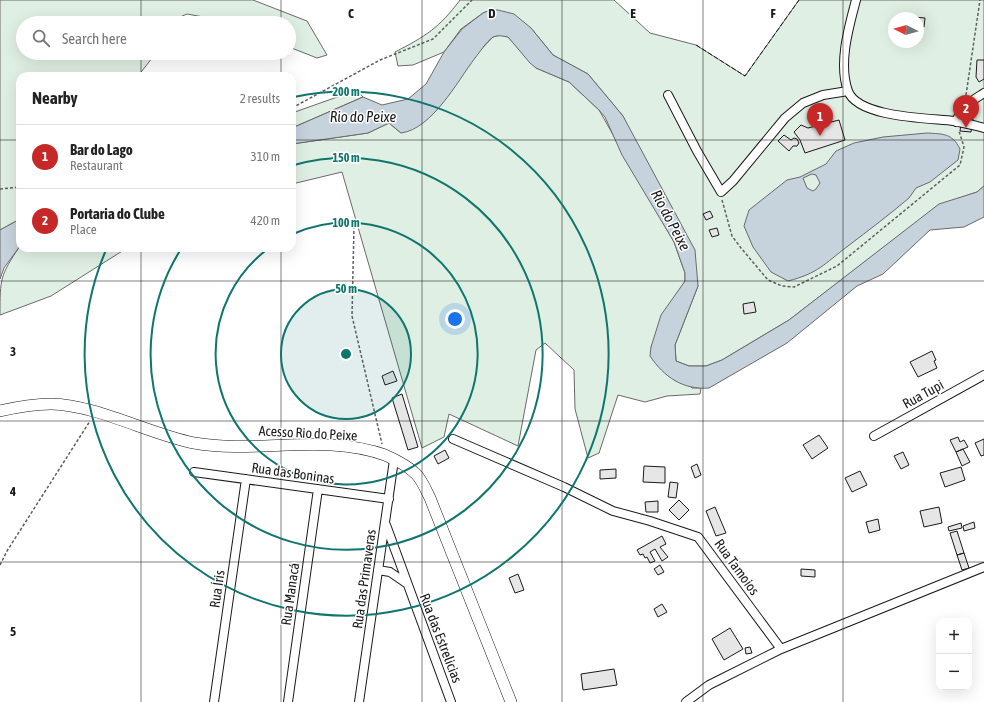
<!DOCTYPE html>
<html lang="en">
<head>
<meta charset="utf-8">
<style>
	body { margin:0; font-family:"Asap Condensed",sans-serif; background:#f2f2f2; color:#222 }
	.controls { position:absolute; right:12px; bottom:12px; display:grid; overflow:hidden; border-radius:8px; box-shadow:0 4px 16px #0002 }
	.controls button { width:36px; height:36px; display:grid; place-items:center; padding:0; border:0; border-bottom:1px solid #e0e0e0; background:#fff; color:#222; font:20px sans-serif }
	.compass { position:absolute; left:888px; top:12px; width:36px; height:36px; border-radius:50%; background:#fff; box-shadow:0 4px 16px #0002; rotate:275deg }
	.you { position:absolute; left:455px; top:319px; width:14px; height:14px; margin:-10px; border:3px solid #fff; border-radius:50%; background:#1a73e8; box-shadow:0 0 0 6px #1a73e833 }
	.badge { display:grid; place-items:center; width:26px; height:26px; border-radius:50%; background:#c62828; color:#fff; font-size:13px; font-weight:700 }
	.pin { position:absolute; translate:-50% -33px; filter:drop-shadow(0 1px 2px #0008) }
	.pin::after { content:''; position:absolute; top:21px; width:14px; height:12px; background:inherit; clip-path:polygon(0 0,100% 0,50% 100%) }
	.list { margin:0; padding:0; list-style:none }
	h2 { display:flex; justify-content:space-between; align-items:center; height:52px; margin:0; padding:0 16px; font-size:17px }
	h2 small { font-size:13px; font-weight:400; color:#767676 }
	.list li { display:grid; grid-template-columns:26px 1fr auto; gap:12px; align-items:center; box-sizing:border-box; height:64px; padding:0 16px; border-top:1px solid #e0e0e0 }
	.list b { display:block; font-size:15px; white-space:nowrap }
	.list p { margin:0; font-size:13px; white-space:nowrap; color:#767676 }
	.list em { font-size:13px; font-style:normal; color:#767676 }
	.icon { flex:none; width:22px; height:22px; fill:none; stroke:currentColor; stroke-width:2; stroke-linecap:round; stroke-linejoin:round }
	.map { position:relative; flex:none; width:984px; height:702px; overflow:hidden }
	.search { position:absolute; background:#fff; box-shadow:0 4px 16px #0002; left:16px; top:16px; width:280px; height:44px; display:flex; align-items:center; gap:10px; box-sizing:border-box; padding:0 14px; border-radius:22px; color:#767676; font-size:15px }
	.panel { position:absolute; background:#fff; box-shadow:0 4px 16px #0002; left:16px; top:72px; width:280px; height:180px; border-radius:12px }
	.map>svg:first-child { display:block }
</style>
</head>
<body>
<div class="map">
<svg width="984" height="702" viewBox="0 0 984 702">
	<rect width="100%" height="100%" fill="#fff"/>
	<!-- green -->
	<path fill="#e0efe3" stroke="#6a6a6a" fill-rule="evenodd" d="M0,0H253L307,21L327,55L317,58L289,47V23H223L209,18L187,14L166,23H23V53H156L138,76H20V219L0,230Z
		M460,0H614L650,33L696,45L745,76L799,0H984V186L977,192L939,205L789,320L722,360L706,366H689L676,361L675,345L698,286L623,116L588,74L553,55L531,28L490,10L483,13L461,29L444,52L413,65L398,66L395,52C426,36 439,28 460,0ZM894,18H918V42H894Z
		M500,35L508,37L536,68L569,82L599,110L674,242L685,273V281L651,347L692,388H701L700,394L667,396L645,402L618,395L599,453L588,458L575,409L574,370L545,343L536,350L518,446L449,414L444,437L422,448L342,172L292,184V144L368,133L389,123L401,133L493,37Z
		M357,90L363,97L292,128V113Z
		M20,246V248H127L51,296L0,315C0,278 0,276 20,246Z"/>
	<!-- water -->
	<path fill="#c6d2dc" stroke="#6a6a6a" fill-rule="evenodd" d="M490,10H498L514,14L531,28L553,55L588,74L623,116L695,250L698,286L675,345L676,361L689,366H706L722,360L789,320L939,204L977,192L984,186V217L964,227L930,230L883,274L857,286L787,343L709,388C683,390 664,377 650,356L651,347L661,315L685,281V273L674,242L622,155L605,117L599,110L569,82L536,68L530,63L508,37C503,36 498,35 493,37C486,42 480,52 475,58C457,82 432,129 401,133L389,123L368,133L292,144V128L363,97L382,105L408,99L426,84L444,52L462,29L483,13Z
		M927,133C943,134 952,133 960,149L958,160L930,182L916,188L909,198C889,215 869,230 848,246C824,264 819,273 788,281L771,272L753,247L744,226L749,210L787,180L800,177L826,164L836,151L854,143L883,137ZM812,174L816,175L820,183L816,189L813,191L807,188L803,178Z
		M20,219V246L4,268L0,279V230Z"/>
	<!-- building -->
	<path fill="#e6e6e6" stroke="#1a1a1a" d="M913,17L925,18L924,27H918V18Z
		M977,60H984V79L979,82L976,77Z
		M962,117L973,119L971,132L960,131Z
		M839,120L845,140L805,153L800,140L794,132L801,125L808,128Z
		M784,135L791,140L794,138L797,139L799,143L797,146H793L789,151L778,141Z
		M710,211L713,217L706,220L703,214Z
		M717,228L719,235L712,237L709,230Z
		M754,302L756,312L744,314L743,304Z
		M932,351L936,360L934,361L937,368L918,377L910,362Z
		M393,371L397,381L385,385L382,376Z
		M402,394L418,447L408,450L392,398Z
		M819,435L828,448L812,459L803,445Z
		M958,437L960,442L964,440L968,447L956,452L950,440Z
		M984,439V455L981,456L975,443Z
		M963,449L970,462L962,466L956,452Z
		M445,450L449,458L438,464L434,456Z
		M903,452L909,465L901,469L894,456Z
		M697,464L701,475L695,478L691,467Z
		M644,466L665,467V483L643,482Z
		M961,467L965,480L945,487L940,473Z
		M616,469V478L600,479V470Z
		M860,471L867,485L852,492L845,478Z
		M670,482L678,483L676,498L668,497Z
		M679,500L689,510L679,520L669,510Z
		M658,501V512H646L645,502Z
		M715,507L726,533L716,536L706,511Z
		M939,507L942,523L924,527L920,511Z
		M878,519L880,530L869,533L866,522Z
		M974,522L975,528L964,531L963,526Z
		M961,523L962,528L949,531L948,527Z
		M957,531L964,553L957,555L950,533Z
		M662,536L666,544L660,547L668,557L662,561L655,549L650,552L655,561L650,563L647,557L645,558L643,554L640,555L637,550Z
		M964,553L969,568L962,570L957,555Z
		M660,565L664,572L658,575L654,569Z
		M801,569L815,570V577L801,576Z
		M518,574L524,590L515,593L509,578Z
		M662,604L667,612L658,617L654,609Z
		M730,628L743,649L724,660L712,639Z
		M750,647L752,653L746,654L745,648Z
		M614,669L617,685L583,690L581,674Z"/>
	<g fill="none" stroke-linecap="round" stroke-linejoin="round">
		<defs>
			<path id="street" d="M856,0C849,27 838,63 848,91C858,118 930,118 954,121C964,123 974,125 984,128
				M668,95L697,151L721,192L733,181L785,118L803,103L823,95L848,91
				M956,122C962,106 970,102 984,93
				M874,436L984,375
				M453,439L564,487L613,511L650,521L698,537L781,649
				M194,472L389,499
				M386,525L451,702
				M378,570L390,572L406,583
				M214,702L246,479
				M288,702L318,489
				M359,702L394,460
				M686,702L709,685L781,649L984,567"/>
			<path id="secondary" d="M0,411C17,407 34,404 51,404C97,405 149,434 194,443C256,454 325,433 385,455C394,459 409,467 416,474C422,480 426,490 430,498L511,702"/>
		</defs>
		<!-- street casing -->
		<use href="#street" stroke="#1a1a1a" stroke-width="10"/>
		<!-- secondary casing -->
		<use href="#secondary" stroke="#1a1a1a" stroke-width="12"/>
		<!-- path -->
		<path stroke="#5f5f5f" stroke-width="1.5" stroke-dasharray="3 2" stroke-linecap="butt" d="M966,95L980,0
			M292,108L380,60L433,39L472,0
			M0,189L20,187
			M722,200L732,236L741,248L768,280L782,286L794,287L837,266L960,165L964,147L959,131
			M354,226L352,316L382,444
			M0,565L7,551L90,421"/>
		<!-- street -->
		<use href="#street" stroke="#fff" stroke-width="8"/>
		<!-- secondary -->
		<use href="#secondary" stroke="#fff" stroke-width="11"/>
		<!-- fence -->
		<path stroke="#1a1a1a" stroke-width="1" stroke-dasharray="5 2" stroke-linecap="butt" d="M696,45L745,76L799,0"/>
	</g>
	<!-- grid -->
	<path fill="none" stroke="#1a1a1a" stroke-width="1" stroke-opacity="0.55" d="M141,0V23M281,0V23M422,0V702M562,0V702M703,0V702M843,0V702M141,53V76M281,53V76M0,140H20M292,140H984M141,248V702M281,248V702M0,281H984M0,421H984M0,562H984"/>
	<!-- distance rings -->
	<circle cx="346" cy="354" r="65" fill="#0f766e" fill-opacity=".12"/>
	<g fill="none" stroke="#0f766e" stroke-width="2">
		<circle cx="346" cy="354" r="65"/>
		<path d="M293 234A131 131 0 1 1 269 248"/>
		<path d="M294 165A196 196 0 1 1 181 249"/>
		<path d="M294 97A262 262 0 1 1 106 250"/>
	</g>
	<g text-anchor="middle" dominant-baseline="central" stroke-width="3" stroke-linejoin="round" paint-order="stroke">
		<!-- street labels -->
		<g font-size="14" fill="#1a1a1a" stroke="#fff">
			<text transform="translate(923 394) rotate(-29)">Rua Tupi</text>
			<text transform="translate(308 433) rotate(3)">Acesso Rio do Peixe</text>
			<text transform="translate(293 473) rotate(8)">Rua das Boninas</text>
			<text transform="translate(737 567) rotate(54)">Rua Tamoios</text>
			<text transform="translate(364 579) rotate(-82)">Rua das Primaveras</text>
			<text transform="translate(217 589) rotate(-82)">Rua Íris</text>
			<text transform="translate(290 594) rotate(-82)">Rua Manacá</text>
			<text transform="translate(441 638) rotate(69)">Rua das Estrelicias</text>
		</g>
		<!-- water labels -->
		<g font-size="15" font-style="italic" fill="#1a1a1a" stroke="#fff">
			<text x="363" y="116">Rio do Peixe</text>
			<text transform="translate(671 220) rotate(62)">Rio do Peixe</text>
		</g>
	</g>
	<g font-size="13" text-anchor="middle" font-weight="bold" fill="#1a1a1a" stroke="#fff" stroke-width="3" stroke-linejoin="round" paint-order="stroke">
		<text x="351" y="18">C</text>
		<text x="492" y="18">D</text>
		<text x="633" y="18">E</text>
		<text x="773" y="18">F</text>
		<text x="13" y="356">3</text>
		<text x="13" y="496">4</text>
		<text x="13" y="636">5</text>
	</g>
	<circle cx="346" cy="354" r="6" fill="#0f766e" stroke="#fff" stroke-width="2"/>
	<g font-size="12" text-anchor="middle" font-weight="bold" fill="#0f766e" stroke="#fff" stroke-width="3" stroke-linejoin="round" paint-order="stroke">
		<text x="346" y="96">200 m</text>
		<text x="346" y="162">150 m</text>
		<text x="346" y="227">100 m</text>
		<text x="346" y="293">50 m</text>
	</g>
</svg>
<div class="controls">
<button>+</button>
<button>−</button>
</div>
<svg class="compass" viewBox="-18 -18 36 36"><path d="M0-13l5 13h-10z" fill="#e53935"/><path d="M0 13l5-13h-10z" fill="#767676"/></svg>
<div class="you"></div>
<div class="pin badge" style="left:820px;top:136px">1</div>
<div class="pin badge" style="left:966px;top:128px">2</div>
<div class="search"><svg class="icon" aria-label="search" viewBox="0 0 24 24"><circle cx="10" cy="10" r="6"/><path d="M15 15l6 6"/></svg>Search here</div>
<section class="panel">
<h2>Nearby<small>2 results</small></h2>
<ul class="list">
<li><span class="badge">1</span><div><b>Bar do Lago</b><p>Restaurant</p></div><em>310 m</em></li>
<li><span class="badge">2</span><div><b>Portaria do Clube</b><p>Place</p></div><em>420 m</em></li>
</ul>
</section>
</div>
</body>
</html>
